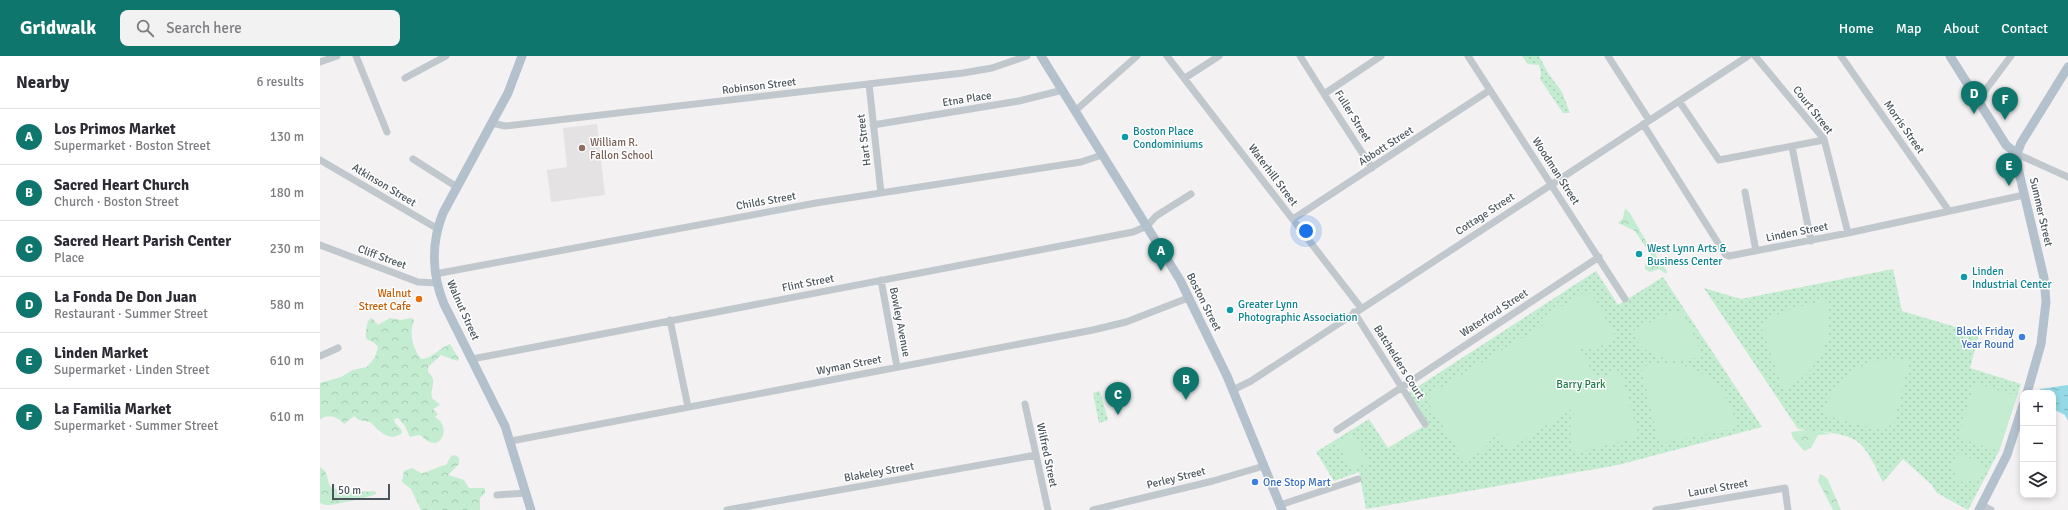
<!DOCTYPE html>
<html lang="en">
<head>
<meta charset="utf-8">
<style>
	body { margin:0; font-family:Signika,sans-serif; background:#f2f2f3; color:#2b2b33 }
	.controls { position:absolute; right:12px; bottom:12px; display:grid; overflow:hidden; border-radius:8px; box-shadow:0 2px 6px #0003 }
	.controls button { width:36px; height:36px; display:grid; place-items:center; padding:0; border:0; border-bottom:1px solid #e1e1e2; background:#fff; color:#2b2b33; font:20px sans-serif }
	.scale { position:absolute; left:12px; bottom:10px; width:58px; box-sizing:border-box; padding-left:4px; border:2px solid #4a555c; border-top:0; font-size:11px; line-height:14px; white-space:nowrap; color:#4a555c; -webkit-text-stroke:3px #fff; paint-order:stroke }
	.you { position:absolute; left:986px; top:175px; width:14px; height:14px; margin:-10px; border:3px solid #fff; border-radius:50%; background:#1a73e8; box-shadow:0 0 0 6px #1a73e833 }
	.badge { display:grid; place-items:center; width:26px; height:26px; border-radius:50%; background:#0f766e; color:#fff; font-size:13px; font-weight:700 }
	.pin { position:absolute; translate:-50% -33px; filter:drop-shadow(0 1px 2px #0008) }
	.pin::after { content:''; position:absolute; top:21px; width:14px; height:12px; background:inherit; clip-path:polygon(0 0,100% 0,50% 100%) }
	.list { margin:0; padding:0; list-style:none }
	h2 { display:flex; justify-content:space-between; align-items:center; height:52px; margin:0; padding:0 16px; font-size:17px }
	h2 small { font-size:13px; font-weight:400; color:#7c7c81 }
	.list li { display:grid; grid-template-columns:26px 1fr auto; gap:12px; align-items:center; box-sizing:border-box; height:56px; padding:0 16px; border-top:1px solid #e1e1e2 }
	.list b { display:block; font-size:15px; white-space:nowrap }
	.list p { margin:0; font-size:13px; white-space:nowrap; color:#7c7c81 }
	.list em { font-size:13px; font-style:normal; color:#7c7c81 }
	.icon { flex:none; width:22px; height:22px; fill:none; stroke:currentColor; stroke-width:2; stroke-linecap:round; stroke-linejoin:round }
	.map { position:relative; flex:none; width:1748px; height:454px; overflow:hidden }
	header { display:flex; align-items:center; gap:24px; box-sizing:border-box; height:56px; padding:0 20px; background:#0f766e; color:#fff }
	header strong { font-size:19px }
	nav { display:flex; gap:22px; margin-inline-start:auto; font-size:14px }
	.search { width:280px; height:36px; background:#f2f2f3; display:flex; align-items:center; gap:10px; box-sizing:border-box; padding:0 14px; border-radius:8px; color:#7c7c81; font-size:15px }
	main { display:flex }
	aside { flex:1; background:#fff }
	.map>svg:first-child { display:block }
</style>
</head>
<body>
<header>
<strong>Gridwalk</strong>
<div class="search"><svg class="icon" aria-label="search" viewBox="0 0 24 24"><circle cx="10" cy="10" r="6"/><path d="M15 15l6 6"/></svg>Search here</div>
<nav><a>Home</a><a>Map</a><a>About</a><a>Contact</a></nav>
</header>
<main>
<aside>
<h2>Nearby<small>6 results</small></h2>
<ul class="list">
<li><span class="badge">A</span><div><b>Los Primos Market</b><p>Supermarket · Boston Street</p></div><em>130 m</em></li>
<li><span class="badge">B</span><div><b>Sacred Heart Church</b><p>Church · Boston Street</p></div><em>180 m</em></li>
<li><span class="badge">C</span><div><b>Sacred Heart Parish Center</b><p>Place</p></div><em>230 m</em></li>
<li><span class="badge">D</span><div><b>La Fonda De Don Juan</b><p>Restaurant · Summer Street</p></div><em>580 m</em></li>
<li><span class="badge">E</span><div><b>Linden Market</b><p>Supermarket · Linden Street</p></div><em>610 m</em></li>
<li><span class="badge">F</span><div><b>La Familia Market</b><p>Supermarket · Summer Street</p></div><em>610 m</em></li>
</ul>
</aside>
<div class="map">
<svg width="1748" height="454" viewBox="0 0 1748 454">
	<defs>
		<pattern id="forest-crowns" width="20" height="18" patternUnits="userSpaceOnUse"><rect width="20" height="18" fill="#c3ecd1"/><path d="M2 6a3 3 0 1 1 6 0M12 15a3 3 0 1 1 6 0" fill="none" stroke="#a9ccb6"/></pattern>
		<pattern id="park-dots" width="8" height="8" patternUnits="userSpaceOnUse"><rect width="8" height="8" fill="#c3ecd1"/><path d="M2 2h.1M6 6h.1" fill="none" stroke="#a9ccb6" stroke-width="1.8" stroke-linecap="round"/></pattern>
		<pattern id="water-ripples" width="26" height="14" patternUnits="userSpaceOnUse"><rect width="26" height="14" fill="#94d9e5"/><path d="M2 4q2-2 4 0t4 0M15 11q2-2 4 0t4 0" fill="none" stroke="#7bb3bd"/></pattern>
	</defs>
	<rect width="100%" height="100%" fill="#f3f1f1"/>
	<!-- education -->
	<path fill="#e4e2e2" d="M277,68L285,139L231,146L227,114L247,111L243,72Z"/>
	<!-- forest -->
	<path fill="url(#forest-crowns)" d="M1305,152L1310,157L1327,187L1334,194L1338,203L1347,215L1346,218L1339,213L1330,216L1325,213V209L1332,203L1331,199L1315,175L1298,167L1303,162Z
		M52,262L58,269L70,262L81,264L92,262L94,264C89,278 92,291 101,303C112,303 119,292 130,288L139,303L137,305L121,299L108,311V316C119,326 109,331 112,342L120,349L113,353L118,358L115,361C131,370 122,392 110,386C106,385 104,381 99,379L90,381L85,370L78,362L74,363L75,367L81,373L82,377C68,387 59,374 50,366L39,364L34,360L24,368C19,361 7,357 0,364V327L21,321L33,314L47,311L55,301L58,291C49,279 43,291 47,269C48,265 48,264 52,262Z
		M1491,373L1511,378L1498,379L1491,392L1484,395L1473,382L1471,376Z
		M135,399L139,402V408L128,419L144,424L149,432H165V437L160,442V454H101L91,433L82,426L84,415L92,412C95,413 97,415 101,417C105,418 118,410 126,409L131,400Z
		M0,411C9,416 6,422 10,430C14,437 45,436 53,435L56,436V438C54,440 14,449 9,449C6,449 3,448 0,447Z
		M1500,418L1507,422L1521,454H1513L1498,425Z"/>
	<!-- park -->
	<path fill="url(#park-dots)" d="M1202,0H1219L1228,17L1242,36L1250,57H1243L1220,23L1221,16L1219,9L1208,8Z
		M1573,213L1582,255L1659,278L1650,312L1701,328L1679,395L1648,454L1617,437L1612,429L1583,403L1563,426C1556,413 1550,396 1538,386C1526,376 1494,375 1478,373L1384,232L1421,243Z
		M1276,215L1298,249L1343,221L1442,371L1298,409L1046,453L1039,416L1014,425L996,396L1049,363L1068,392L1107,368L1088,337Z
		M780,335L788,364L779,367L773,337Z"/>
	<!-- pitch -->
	<path fill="#c3ecd1" d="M1265,236L1272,238L1297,283L1279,291L1258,292L1278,324L1300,314L1318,376L1315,382L1252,398L1250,371L1255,351L1188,394L1177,377L1162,395L1144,404L1108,347L1111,337L1225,268L1222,262Z
		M1505,244C1518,281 1498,319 1463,333L1441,271C1451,255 1487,249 1505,244Z
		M1355,254L1363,257L1383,300C1357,308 1322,304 1312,275Z
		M1572,302L1590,304L1574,368C1555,378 1524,364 1504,359C1511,325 1538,305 1572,302Z
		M1340,307C1380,305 1411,333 1417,372L1343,387L1338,383L1321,311Z
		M1655,327L1697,340L1679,395L1638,382Z
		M1031,377L1049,405L1033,415L1016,387Z
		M1638,397L1665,409L1658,425L1650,422L1647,428L1633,422L1636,415L1631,413Z"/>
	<!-- water -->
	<path fill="url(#water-ripples)" d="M1748,329V365L1745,359L1733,353V337H1719L1720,333Z"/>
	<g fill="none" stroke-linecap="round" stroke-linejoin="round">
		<!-- minor -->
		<path stroke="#c0c8ce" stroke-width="7" d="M36,0L67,76
			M847,0L1041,252
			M980,0L1004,38
			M1148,0L1305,243
			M1288,0L1329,64
			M1435,0L1504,83L1528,177
			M1521,0L1629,155
			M0,6L17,0
			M85,22L126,0
			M865,22L899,0
			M549,28L561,137
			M1658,44L1691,0
			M1359,45L1399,104L1504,84
			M755,55L817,0
			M172,67L185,70L643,17L672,12L707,0
			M1323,68L1405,198L1409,200L1528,177L1704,139
			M553,69L699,45L743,34
			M1472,91L1491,185
			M1697,98L1748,121
			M93,103L137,131
			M0,104L118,173
			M1052,112L1004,38L1061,0
			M1425,136L1436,195
			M973,163L1170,34
			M0,189L98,226L117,227
			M115,218L496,147L761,106L782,99
			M561,224L577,311
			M1034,256L1105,368
			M350,264L368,351
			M0,300L18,292
			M152,303L813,176L827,170L836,160L871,138
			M913,334L931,325L1428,0
			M705,348L728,454
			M1017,374L1279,201
			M191,385L773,274L806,266L868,242
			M177,439L206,437
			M960,449L1038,423
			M1661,449L1671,454
			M407,454L716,399
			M773,454L893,425L944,410
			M1336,454L1465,432L1468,454"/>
		<!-- major -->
		<path stroke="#b3c1cd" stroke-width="9" d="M202,0L188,37L123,157C111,187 112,219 124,248L185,370L211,454
			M721,0L860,224L907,320L962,454
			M1630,0L1686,89L1697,98
			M1707,337L1721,288L1726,246L1724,222L1698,112L1697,98L1701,87L1748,11
			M1659,454L1687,399L1703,349"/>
	</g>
	<!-- markers -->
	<g fill="#0f9aa8" stroke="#fff" stroke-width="1.5">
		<circle cx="805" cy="81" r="4"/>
		<circle cx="1319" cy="198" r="4"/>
		<circle cx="1644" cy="221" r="4"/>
		<circle cx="910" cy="254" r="4"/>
	</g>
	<circle fill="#8d6e63" stroke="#fff" stroke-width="1.5" cx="262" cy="92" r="4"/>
	<circle fill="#e8710a" stroke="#fff" stroke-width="1.5" cx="99" cy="243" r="4"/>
	<g fill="#3f7fe0" stroke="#fff" stroke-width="1.5">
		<circle cx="1702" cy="281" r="4"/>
		<circle cx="935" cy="426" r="4"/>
	</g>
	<g text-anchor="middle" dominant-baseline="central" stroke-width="3" stroke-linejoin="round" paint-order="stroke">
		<!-- street labels -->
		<g font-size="11" fill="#4a555c" stroke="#fff">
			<text transform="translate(439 30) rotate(-7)">Robinson Street</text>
			<text transform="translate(647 43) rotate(-9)">Etna Place</text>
			<text transform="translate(1493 54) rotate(52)">Court Street</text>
			<text transform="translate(1033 60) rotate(58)">Fuller Street</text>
			<text transform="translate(1584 71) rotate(55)">Morris Street</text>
			<text transform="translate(544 84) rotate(-97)">Hart Street</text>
			<text transform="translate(1066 90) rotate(-33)">Abbott Street</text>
			<text transform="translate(1236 115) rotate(57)">Woodman Street</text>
			<text transform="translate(953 119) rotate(53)">Waterhill Street</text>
			<text transform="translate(64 129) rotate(31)">Atkinson Street</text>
			<text transform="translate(446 145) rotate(-10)">Childs Street</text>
			<text transform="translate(1721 156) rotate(77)">Summer Street</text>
			<text transform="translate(1165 158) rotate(-33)">Cottage Street</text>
			<text transform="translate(1477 176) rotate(-11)">Linden Street</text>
			<text transform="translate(62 201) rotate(20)">Cliff Street</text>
			<text transform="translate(488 227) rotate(-11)">Flint Street</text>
			<text transform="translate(884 246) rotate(63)">Boston Street</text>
			<text transform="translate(143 254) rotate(66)">Walnut Street</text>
			<text transform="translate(1174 257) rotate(-33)">Waterford Street</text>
			<text transform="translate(580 266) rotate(79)">Bowley Avenue</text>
			<text transform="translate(1079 306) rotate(58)">Batchelders Court</text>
			<text transform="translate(529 309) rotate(-11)">Wyman Street</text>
			<text transform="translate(727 399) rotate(78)">Wilfred Street</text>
			<text transform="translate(559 416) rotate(-10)">Blakeley Street</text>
			<text transform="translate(856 422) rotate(-14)">Perley Street</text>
			<text transform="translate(1398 432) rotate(-10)">Laurel Street</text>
		</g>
		<!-- culture labels -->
		<g font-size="11" fill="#0d838f" stroke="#fff" text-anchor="start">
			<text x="813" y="75">Boston Place<tspan x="813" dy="13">Condominiums</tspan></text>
			<text x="1327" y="192">West Lynn Arts &amp;<tspan x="1327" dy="13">Business Center</tspan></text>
			<text x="1652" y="215">Linden<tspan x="1652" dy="13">Industrial Center</tspan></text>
			<text x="918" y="248">Greater Lynn<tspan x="918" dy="13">Photographic Association</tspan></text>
		</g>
		<!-- education labels -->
		<g font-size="11" fill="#785e54" stroke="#fff" text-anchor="start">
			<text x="270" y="86">William R.<tspan x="270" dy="13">Fallon School</tspan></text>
		</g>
		<!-- food labels -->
		<g font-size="11" fill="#c56008" stroke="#fff" text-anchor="end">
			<text x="91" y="237">Walnut<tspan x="91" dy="13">Street Cafe</tspan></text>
		</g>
		<!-- shop labels -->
		<g font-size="11" fill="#366cbe" stroke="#fff" text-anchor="end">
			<text x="1694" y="275">Black Friday<tspan x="1694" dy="13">Year Round</tspan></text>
			<text x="943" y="426" text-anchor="start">One Stop Mart</text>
		</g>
		<!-- park labels -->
		<g font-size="11" fill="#1f7947" stroke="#fff">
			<text x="1261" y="328">Barry Park</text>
		</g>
	</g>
</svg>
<div class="controls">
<button>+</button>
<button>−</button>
<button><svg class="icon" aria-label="layers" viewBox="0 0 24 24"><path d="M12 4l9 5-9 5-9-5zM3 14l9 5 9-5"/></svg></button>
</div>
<div class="scale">50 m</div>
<div class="you"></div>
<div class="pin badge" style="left:841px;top:215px">A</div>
<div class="pin badge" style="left:866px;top:344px">B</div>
<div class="pin badge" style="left:798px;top:359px">C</div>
<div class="pin badge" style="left:1654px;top:58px">D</div>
<div class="pin badge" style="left:1689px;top:130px">E</div>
<div class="pin badge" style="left:1685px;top:64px">F</div>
</div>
</main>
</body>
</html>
